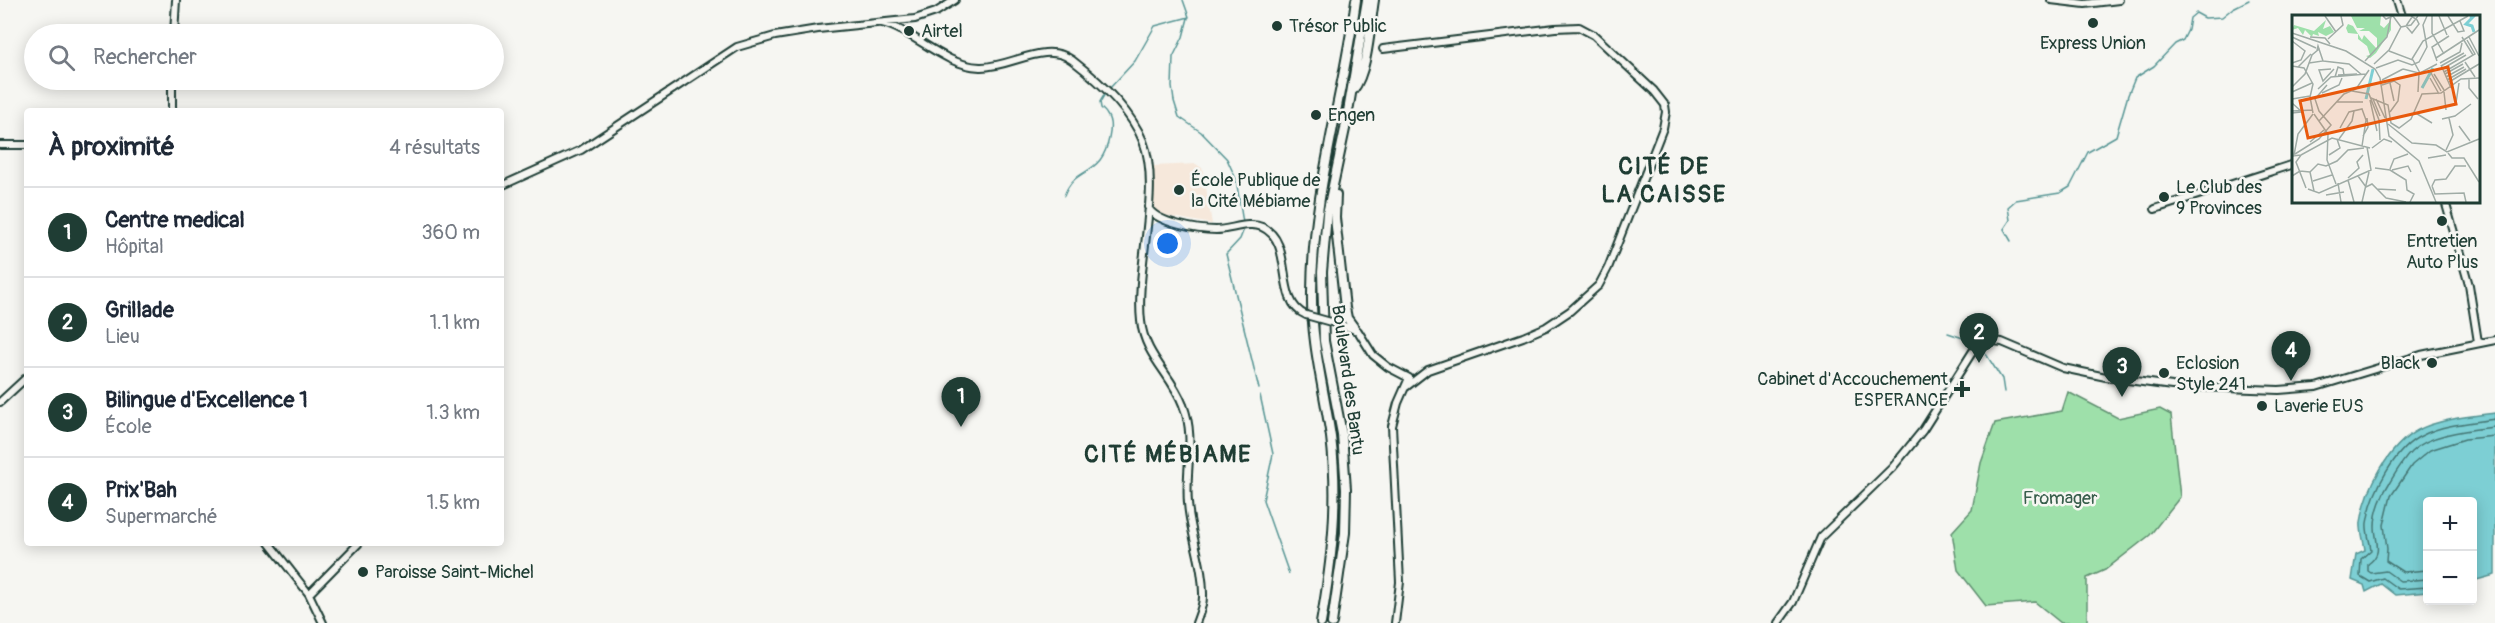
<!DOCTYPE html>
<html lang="fr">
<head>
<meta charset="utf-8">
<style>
	body { margin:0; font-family:Pangolin,sans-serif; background:#f2f2f3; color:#1f2937 }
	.controls { position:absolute; right:18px; bottom:18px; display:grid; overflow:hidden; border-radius:6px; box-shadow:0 3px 15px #0003 }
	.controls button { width:54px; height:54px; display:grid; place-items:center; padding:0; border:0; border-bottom:2px solid #e0e1e3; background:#fff; color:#1f2937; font:30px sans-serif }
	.you { position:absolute; left:1168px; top:244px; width:21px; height:21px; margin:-15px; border:4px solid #fff; border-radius:50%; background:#1a73e8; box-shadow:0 0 0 9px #1a73e833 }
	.badge { display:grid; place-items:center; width:39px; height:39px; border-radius:50%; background:#1f3d34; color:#fff; font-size:20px; font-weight:700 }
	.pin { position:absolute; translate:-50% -50px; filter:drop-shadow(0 2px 3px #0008) }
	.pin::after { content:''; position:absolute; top:32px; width:21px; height:18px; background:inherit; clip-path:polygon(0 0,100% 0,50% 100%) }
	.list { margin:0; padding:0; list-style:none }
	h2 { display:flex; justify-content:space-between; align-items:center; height:78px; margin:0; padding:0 24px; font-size:26px }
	h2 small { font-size:20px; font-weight:400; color:#747a83 }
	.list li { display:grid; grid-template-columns:39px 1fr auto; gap:18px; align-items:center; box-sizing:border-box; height:90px; padding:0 24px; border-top:2px solid #e0e1e3 }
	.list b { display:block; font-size:22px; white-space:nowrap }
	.list p { margin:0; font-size:20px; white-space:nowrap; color:#747a83 }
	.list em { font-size:20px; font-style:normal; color:#747a83 }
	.icon { flex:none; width:33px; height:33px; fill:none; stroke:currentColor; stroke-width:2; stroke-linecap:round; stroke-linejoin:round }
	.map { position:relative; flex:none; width:2495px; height:623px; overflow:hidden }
	.search { position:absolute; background:#fff; box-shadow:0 3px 15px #0003; left:24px; top:24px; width:480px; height:66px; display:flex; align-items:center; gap:15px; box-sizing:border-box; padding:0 21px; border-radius:33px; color:#747a83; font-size:22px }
	.panel { position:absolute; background:#fff; box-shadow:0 3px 15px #0003; left:24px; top:108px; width:480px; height:438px; border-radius:6px }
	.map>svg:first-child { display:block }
</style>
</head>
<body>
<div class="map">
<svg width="2495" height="623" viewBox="0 0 2495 623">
	<rect width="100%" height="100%" fill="#f6f6f2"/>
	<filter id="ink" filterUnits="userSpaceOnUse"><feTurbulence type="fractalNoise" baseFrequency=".0167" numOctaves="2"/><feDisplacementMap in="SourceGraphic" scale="12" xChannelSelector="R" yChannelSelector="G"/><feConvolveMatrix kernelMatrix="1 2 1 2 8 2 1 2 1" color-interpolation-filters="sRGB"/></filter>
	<g filter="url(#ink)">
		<!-- built -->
		<path fill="#f6e8db" d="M1196,164L1202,168L1204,175L1212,224L1162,215L1151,205L1153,166Z"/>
		<!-- green -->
		<path fill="#9ee0aa" stroke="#5e8e6f" stroke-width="1.5" d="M2068,392L2118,418L2160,409L2171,415L2180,497L2150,535L2105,570L2087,578V623H2061L2035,602L1986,606L1958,570L1952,532L1972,510L1981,463L1995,423L2062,411Z"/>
		<!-- water -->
		<path fill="#7dcfd4" stroke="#579594" stroke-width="1.5" d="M2495,413V575L2473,581L2472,502H2428L2427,592L2395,595L2381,584L2366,592L2364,585L2352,580L2356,554L2365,550C2364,541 2360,531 2361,522C2366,489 2388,446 2418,430C2439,419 2472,416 2495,413Z"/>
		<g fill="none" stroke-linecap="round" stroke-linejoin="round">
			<!-- shore -->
			<path stroke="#457774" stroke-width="1.5" d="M2428,570L2403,572L2386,561L2387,549L2384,525L2391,496L2412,465L2430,450L2465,439L2495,436
				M2428,579L2400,581L2386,571L2371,573L2368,571V564C2384,553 2375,542 2375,526C2375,512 2382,494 2390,482C2396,472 2403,460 2411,452C2430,433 2470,430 2495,427
				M2428,587L2398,589L2383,578L2370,582L2360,576L2361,559L2371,550C2370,541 2366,531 2367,523C2371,494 2395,447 2423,435C2445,424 2471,423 2495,419"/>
			<!-- stream -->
			<path stroke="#579594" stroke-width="1.5" d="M1188,18L1183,37L1173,57L1172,87L1174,101L1179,117L1201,132L1227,159L1236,179L1243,223
				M1109,89L1135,61L1155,26L1189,17L1183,0
				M1064,196C1073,172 1087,176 1100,160C1107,151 1115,125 1107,115C1106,112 1103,110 1101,108L1100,102L1106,92
				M1244,229L1240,239L1226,254L1259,389
				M2011,241L2004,229L2010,220L2008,207L2016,200L2060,193L2070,187L2088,152L2116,136L2128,95L2135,78L2154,66L2175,44L2183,40L2188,30L2190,18L2196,13L2205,18L2222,17L2233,8L2249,0
				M1948,333L1975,342
				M1982,348L2002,379L2004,392
				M1260,395L1273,454L1263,500L1289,574"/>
			<defs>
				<path id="secondary" d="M2051,0L2085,4L2119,0
					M2397,0L2402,16
					M882,23C915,31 942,65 980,67C1010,68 1045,40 1072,60C1098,80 1130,109 1143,141C1162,188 1135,268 1141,321C1144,355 1172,375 1183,405C1196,437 1185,470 1188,503C1190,534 1204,566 1203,597C1203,606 1199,615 1196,623
					M174,34L176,0
					M1383,49L1555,28L1579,27L1594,35L1654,91L1665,105L1666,112L1663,128L1608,268L1599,285L1570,311L1546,327L1523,337L1428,370L1406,387
					M172,80V111
					M0,145H27
					M501,186L581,150L737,47L775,36L818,29L915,19L936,12L955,0
					M2445,201L2469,285L2478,342
					M1148,207C1155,223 1199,230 1216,230C1230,230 1249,221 1262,227C1296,242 1273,301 1306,315
					M2155,209L2294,164
					M1338,324L1358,331L1373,355L1388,367L1409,378L1398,403L1392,426L1400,582L1395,623
					M0,402L27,377
					M269,543L309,594L323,623
					M309,594L359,543
					M1778,623L1793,602L1821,537L1892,468L1923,430L1973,351L1986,340L2002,342L2063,368L2106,377L2172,386L2279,390L2316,387L2421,355L2495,340"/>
				<path id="highway" d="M1353,90C1368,72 1370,24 1374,0
					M1336,195L1335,218L1345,308L1347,318L1355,329
					M1321,623C1332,560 1339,501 1331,437C1324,389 1311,342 1312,293C1312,194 1343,98 1356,0
					M1332,623L1345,533L1346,489L1342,434L1324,341L1322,272L1327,214L1345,129L1367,0"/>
			</defs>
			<!-- secondary casing -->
			<use href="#secondary" stroke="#1f3d34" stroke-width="10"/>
			<!-- highway casing -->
			<use href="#highway" stroke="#1f3d34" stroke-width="12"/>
			<!-- secondary -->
			<use href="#secondary" stroke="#f6f6f2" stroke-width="6"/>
			<!-- highway -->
			<use href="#highway" stroke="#f6f6f2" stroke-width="8"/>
			<defs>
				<path id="secondary-bridge" d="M1306,315L1338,324"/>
			</defs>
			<!-- secondary-bridge casing -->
			<use href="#secondary-bridge" stroke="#1f3d34" stroke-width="10" stroke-linecap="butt"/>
			<!-- secondary-bridge -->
			<use href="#secondary-bridge" stroke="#f6f6f2" stroke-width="6"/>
		</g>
	</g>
	<!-- markers -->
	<g fill="#1f3d34" stroke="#f6f6f2" stroke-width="2">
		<circle cx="2093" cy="23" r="6"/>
		<circle cx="1277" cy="26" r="6"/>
		<circle cx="909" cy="31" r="6"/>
		<circle cx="1316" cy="115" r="6"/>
		<circle cx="1179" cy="190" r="6"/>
		<circle cx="2164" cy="197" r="6"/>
		<circle cx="2442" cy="221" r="6"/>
		<circle cx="2432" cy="363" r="6"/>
		<circle cx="2164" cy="373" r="6"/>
		<path d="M1959 380h6v6h6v6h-6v6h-6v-6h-6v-6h6z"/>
		<circle cx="2262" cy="406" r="6"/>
		<circle cx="363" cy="572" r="6"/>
	</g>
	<g text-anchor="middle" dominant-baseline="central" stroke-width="5" stroke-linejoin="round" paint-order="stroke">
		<!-- poi labels -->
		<g font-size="18" fill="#1f3d34" stroke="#f6f6f2" text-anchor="start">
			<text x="1289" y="26">Trésor Public</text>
			<text x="921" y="31">Airtel</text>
			<text x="2093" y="43" text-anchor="middle">Express Union</text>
			<text x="1328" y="115">Engen</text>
			<text x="1191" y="180">École Publique de<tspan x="1191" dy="21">la Cité Mébiame</tspan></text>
			<text x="2176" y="187">Le Club des<tspan x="2176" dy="21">9 Provinces</tspan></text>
			<text x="2442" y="241" text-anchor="middle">Entretien<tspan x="2442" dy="21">Auto Plus</tspan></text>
			<text x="2176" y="363">Eclosion<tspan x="2176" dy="21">Style 241</tspan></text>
			<text x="2420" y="363" text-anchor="end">Black</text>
			<text x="1948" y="379" text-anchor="end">Cabinet d'Accouchement<tspan x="1948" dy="21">ESPERANCE</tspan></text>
			<text x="2274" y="406">Laverie EUS</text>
			<text x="375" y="572">Paroisse Saint-Michel</text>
		</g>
		<!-- street labels -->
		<g font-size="18" fill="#1f3d34" stroke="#f6f6f2">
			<text transform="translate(1348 380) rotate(82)">Boulevard des Bantu</text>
		</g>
		<!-- park labels -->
		<g font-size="18" fill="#385e4c" stroke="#f6f6f2">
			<text x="2060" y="498">Fromager</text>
		</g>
		<!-- district labels -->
		<g font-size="24" font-weight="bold" letter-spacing="1.5" fill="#1f3d34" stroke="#f6f6f2">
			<text x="1664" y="166">CITÉ DE<tspan x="1664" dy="28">LA CAISSE</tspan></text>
			<text x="1168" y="454">CITÉ MÉBIAME</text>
		</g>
	</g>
	<!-- overview -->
	<g transform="translate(2292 15)">
		<rect width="188" height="188" fill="#f6f6f2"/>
		<path d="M59,1H89L88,10L92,13L99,5V15L84,38L78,43L74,41L78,40L75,31L66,24V19L56,18L54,13L56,9L61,11L70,25L72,20L85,34V23L77,16H67L73,13H65ZM34,5L31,14L38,11L42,17L34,21L26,17L27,21L21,19L20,22L13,15L11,20L6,13L0,15L2,10L22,16Z" fill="#9ee0aa"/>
		<path fill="none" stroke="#7dcfd4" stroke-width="3" d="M178,1L181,2L174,9L180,11L182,17M130,73L141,53M74,84L81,54"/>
		<path fill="none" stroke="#a0aca6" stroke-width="1.5" d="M33,1L44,17M91,1L94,4L101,1L109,12M119,1L124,4L125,5L127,9L120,18L114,11L120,2M140,1V18L152,39M147,1L155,20M156,1L166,17L172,16L168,6M0,18L54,36L83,54L88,63L97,121L127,146L144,187M0,22L24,33M18,22L33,23L38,29M170,22L181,40M177,22L187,41M36,24L51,10L49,1M0,26L13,36L9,45L0,48M97,36L121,45L128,58L145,49M144,43L187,15M120,44L131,26L176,1M31,46L57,49L70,60M73,46L95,22L99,1M145,46L140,32L157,21M173,47L183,62M17,48L31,46L27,34M148,48L168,37L170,28M82,49L97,35L109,12L119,10L126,1M149,50L159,73M0,51L12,53L21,69L18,82L21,98M149,51L172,38M6,52L19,39M84,53L106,45L120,50L127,47L135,32L131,10L135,1M39,54L27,55L31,66L42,54M111,54L127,58L126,77M150,54L174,40M152,57L183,39L175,25M139,58L149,76M142,59L152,75M153,59L171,49M46,60L65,59M43,62L46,52L51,54L52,60M154,62L172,52M138,63L147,79M177,63V73L186,84M90,65L111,54M155,65L174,54M157,67L187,49M98,68L102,86M90,70L102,66L108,70L106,86L98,97M0,72L13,59L20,40L27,34L26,31L25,35M26,74L39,62L74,59M60,76L77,79L87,105L88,125M0,77L20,68M152,77L154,95M30,78L47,70L50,63M79,83L96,90L99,108L107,113L119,104L130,79L149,78L169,64L187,63M0,84L18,81M81,84L88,101M84,84L93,103M78,85L85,116M44,87H71M0,88L10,97L0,98M164,88L167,68M0,96L21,95M122,97L140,108M22,99L36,119L35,145L44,169M150,104L163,101L179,89M27,106L52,79L64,74L77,55M96,109L120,128L144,130L155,137L187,124M167,111L178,126M48,113L57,97L70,94L74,105L70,131M71,121L76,112L75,103M47,124L60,106L62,96M18,127L32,115M80,133L92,124L100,127M154,135L161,120L157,103M156,138L160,143H172L187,167M3,139L27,124L39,110L27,96L23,84L35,70M2,140L6,119L21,99M9,140L4,147L14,173M37,140L48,133L45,124M0,141L9,140L40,123L78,133M136,143L154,140M83,153L98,155L114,165L115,175L122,179L118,187M98,154L102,144L116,139M100,155L116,151L119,157M18,157L26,149L34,151L45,146L56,135L72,133M18,157L22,176M0,161L8,156L18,157M66,161L74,172L80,169L94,183M56,163L67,153L65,147L71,140M56,165L62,187M21,166L40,160M46,168L49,187M140,171L143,179L172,178L174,187M140,171L143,165L154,164L163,151H174M16,174L27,178L79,155L75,132M85,174L104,175M34,180L52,177M94,183L114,187M70,187L77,157"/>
		<path fill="#e8590c" fill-opacity="0.15" stroke="#e8590c" stroke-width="3" d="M156,52L164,89L16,123L8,86Z"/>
		<rect width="188" height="188" fill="none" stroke="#1f3d34" stroke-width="3"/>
	</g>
</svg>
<div class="controls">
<button>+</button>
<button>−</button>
</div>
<div class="you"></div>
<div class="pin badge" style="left:961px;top:427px">1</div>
<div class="pin badge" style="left:1979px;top:363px">2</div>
<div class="pin badge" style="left:2122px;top:397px">3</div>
<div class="pin badge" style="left:2291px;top:381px">4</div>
<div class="search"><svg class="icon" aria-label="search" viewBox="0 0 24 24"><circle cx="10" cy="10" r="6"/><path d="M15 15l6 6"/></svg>Rechercher</div>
<section class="panel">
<h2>À proximité<small>4 résultats</small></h2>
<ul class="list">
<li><span class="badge">1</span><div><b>Centre medical</b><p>Hôpital</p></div><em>360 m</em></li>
<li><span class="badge">2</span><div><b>Grillade</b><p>Lieu</p></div><em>1.1 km</em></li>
<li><span class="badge">3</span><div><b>Bilingue d'Excellence 1</b><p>École</p></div><em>1.3 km</em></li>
<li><span class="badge">4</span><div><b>Prix'Bah</b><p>Supermarché</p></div><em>1.5 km</em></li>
</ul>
</section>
</div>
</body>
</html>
